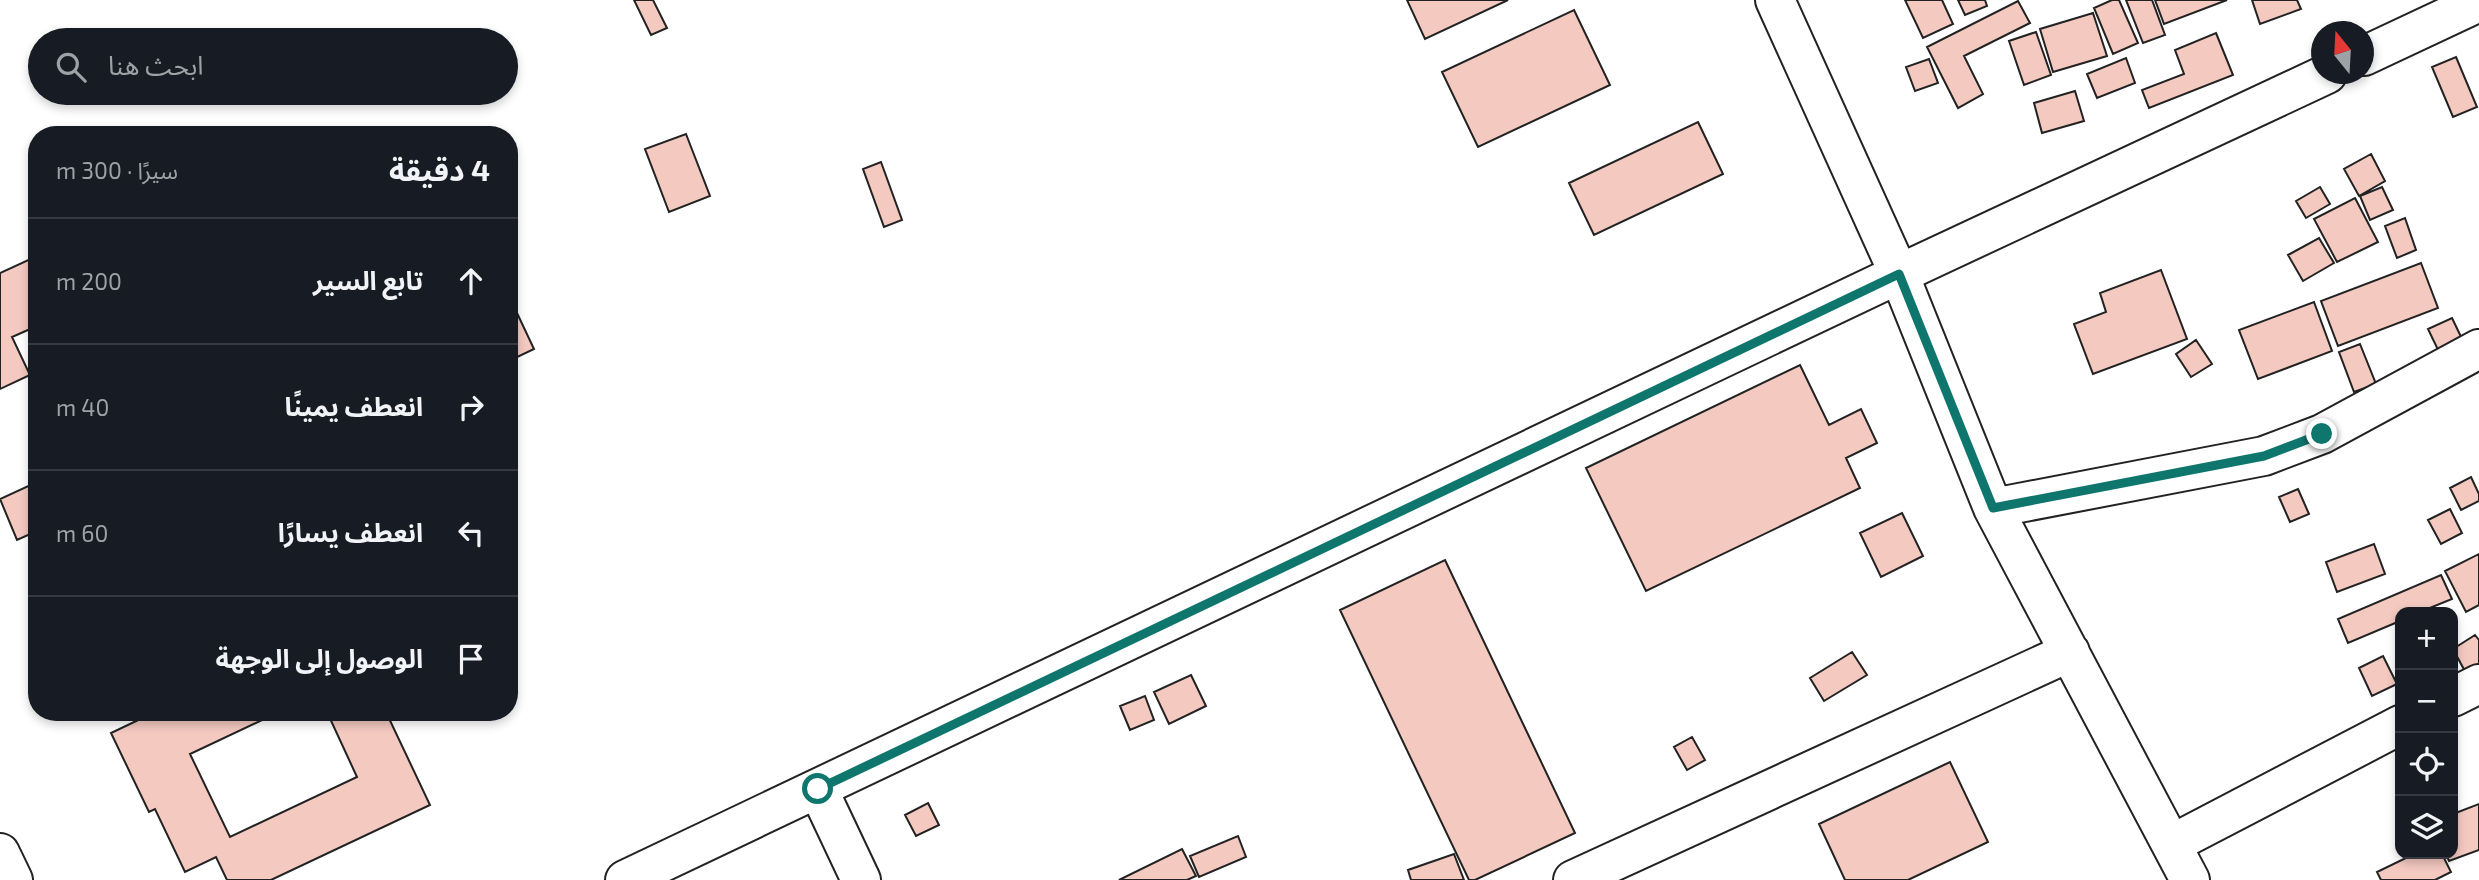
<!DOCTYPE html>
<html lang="ar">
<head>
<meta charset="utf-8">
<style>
	body { margin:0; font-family:"Exo 2","Noto Sans Arabic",sans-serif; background:#20242c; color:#f1f3f6; direction:rtl }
	.controls { position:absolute; right:21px; bottom:21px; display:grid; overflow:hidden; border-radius:14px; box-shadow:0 4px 10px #0003 }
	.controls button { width:63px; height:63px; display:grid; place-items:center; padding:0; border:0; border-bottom:2px solid #363941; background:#171b24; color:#f1f3f6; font:35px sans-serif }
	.compass { position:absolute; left:2311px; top:21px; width:63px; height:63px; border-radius:50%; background:#171b24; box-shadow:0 4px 10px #0003; rotate:342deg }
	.stop { position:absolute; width:21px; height:21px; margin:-16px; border:5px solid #0f766e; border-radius:50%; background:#fff }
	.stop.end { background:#0f766e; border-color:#fff; box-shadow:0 2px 7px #0008 }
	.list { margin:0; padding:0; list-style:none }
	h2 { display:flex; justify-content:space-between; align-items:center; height:91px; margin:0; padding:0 28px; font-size:30px }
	h2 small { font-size:23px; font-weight:400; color:#9ea1a6 }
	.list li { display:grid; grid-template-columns:46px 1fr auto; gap:21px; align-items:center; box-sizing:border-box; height:126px; padding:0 28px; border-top:2px solid #363941 }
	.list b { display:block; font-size:26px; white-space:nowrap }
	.list em { font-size:23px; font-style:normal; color:#9ea1a6 }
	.icon { flex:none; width:38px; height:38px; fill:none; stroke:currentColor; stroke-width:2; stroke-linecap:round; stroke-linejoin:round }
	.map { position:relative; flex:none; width:2479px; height:880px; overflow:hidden; direction:ltr }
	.search { position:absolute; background:#171b24; box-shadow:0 4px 10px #0003; left:28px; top:28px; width:490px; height:77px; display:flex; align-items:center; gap:18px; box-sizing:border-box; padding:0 24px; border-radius:38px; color:#9ea1a6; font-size:26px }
	.panel { position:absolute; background:#171b24; box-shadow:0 4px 10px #0003; left:28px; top:126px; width:490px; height:595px; border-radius:28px; direction:rtl }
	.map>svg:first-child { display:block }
</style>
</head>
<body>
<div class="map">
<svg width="2479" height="880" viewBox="0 0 2479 880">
	<rect width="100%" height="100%" fill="#fff"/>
	<!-- building -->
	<path fill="#f3c9c0" stroke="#222" stroke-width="2" d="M634,0H653L667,28L651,35Z
		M1407,0H1508L1425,39Z
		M1905,0H1942L1953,24L1923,38Z
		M1958,0H1985L1987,6L1965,15Z
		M2112,0H2119L2138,43L2113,54L2094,8Z
		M2126,0H2152L2165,35L2143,43Z
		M2155,0H2227L2164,24Z
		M2252,0H2297L2301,9L2260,24Z
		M2018,1L2030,23L1964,56L1983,94L1958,108L1927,47Z
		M1574,10L1610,85L1478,147L1442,72Z
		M2093,13L2107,56L2053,72L2040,29Z
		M2036,32L2051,75L2024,85L2009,41Z
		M2216,33L2233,75L2149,108L2142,90L2184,74L2175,50Z
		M2456,57L2477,107L2453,117L2432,67Z
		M2126,58L2135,83L2097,98L2087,74Z
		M1929,59L1938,83L1915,91L1906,67Z
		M2075,91L2084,121L2042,133L2034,103Z
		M1698,122L1723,174L1594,235L1569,183Z
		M686,134L710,196L669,212L645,149Z
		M2371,154L2385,181L2359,196L2344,169Z
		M881,162L902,220L884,227L863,169Z
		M2320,187L2330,204L2306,218L2296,201Z
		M2382,187L2393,210L2370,220L2360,196Z
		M2355,198L2378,242L2337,262L2314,219Z
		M2405,218L2416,250L2397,258L2385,226Z
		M2319,238L2334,263L2303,281L2288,255Z
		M37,256V326L12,337L30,375L0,389V273Z
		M2421,263L2438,308L2338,346L2321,301Z
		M2161,270L2187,339L2093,374L2074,324L2106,312L2100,293Z
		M509,296L534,349L509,361Z
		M2314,302L2332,351L2258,379L2239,330Z
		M2452,318L2464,343L2440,354L2428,329Z
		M2196,340L2212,364L2191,377L2176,354Z
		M2360,344L2376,384L2354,392L2339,352Z
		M1800,365L1829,425L1861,409L1877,443L1846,458L1860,488L1646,591L1586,468Z
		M2471,477L2479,494V501L2461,510L2450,488Z
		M37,482V531L17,540L0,499Z
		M2298,489L2309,514L2290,522L2279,497Z
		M2450,509L2462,533L2441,544L2428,520Z
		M1902,513L1923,556L1881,577L1860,533Z
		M2374,544L2385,574L2337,592L2326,562Z
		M2479,554V605L2466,612L2445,571Z
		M1445,560L1575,833L1475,880H1469L1340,610Z
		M2441,575L2452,599L2420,612H2400V621L2348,643L2338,619Z
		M2475,635L2479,640V668L2467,675L2453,649Z
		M1852,652L1867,675L1824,701L1810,678Z
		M2383,656L2397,684L2372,696L2359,668Z
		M1191,675L1206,706L1169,724L1154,692Z
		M1145,696L1154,720L1130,730L1120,706Z
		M155,712H279L190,754L230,837L357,777L327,712H386L430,805L271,880H227L216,857L185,872L155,809L149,812L111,733Z
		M1692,737L1705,760L1687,770L1674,747Z
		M1950,762L1988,842L1908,880H1845L1819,824Z
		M928,803L939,825L916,836L905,815Z
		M2479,804V850L2449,861L2446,854H2453V814Z
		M1238,836L1246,857L1199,877L1190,856Z
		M1182,849L1196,876L1187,880H1119Z
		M1454,854L1464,880H1411L1408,870Z
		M2414,854H2442L2451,872L2435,880H2381L2377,872Z"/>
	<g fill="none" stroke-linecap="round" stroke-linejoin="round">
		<defs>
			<path id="minor" d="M1775,0L1899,274L1993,508L2190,880
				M2364,56L2479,2
				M1993,508L2264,456L2322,434L2479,349
				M2453,697L2479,684
				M818,789L861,880
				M2172,844L2400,725
				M0,853L13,880
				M625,880L1899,274L2327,74
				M1573,880L2070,652"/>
		</defs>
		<!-- minor casing -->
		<use href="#minor" stroke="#222" stroke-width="42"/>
		<!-- minor -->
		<use href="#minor" stroke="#fff" stroke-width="38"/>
	</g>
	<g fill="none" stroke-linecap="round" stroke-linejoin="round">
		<!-- route -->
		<path stroke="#0f766e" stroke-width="9" d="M818,789L1899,274L1993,508L2264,456L2322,434"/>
	</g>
</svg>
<div class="controls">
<button>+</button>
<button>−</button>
<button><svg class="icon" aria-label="locate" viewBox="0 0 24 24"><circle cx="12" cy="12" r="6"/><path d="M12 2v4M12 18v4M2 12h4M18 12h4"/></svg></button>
<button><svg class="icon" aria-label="layers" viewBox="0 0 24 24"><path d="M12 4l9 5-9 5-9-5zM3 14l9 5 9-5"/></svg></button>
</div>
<svg class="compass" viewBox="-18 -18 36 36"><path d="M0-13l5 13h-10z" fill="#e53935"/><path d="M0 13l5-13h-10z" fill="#9ea1a6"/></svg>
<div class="stop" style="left:818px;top:789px"></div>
<div class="stop end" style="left:2322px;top:434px"></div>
<div class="search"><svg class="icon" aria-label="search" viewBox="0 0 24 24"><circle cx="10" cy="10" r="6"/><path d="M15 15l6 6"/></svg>ابحث هنا</div>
<section class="panel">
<h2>4 دقيقة<small>سيرًا · 300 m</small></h2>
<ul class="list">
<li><svg class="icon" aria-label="ahead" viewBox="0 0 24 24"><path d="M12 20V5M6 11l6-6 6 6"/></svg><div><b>تابع السير</b></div><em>200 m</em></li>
<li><svg class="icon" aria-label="right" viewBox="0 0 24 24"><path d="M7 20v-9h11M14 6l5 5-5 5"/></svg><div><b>انعطف يمينًا</b></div><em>40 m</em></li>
<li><svg class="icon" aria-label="left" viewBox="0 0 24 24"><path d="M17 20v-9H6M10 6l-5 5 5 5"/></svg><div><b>انعطف يسارًا</b></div><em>60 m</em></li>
<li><svg class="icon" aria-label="arrive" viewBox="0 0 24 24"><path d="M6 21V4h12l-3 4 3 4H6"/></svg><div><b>الوصول إلى الوجهة</b></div></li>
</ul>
</section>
</div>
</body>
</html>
